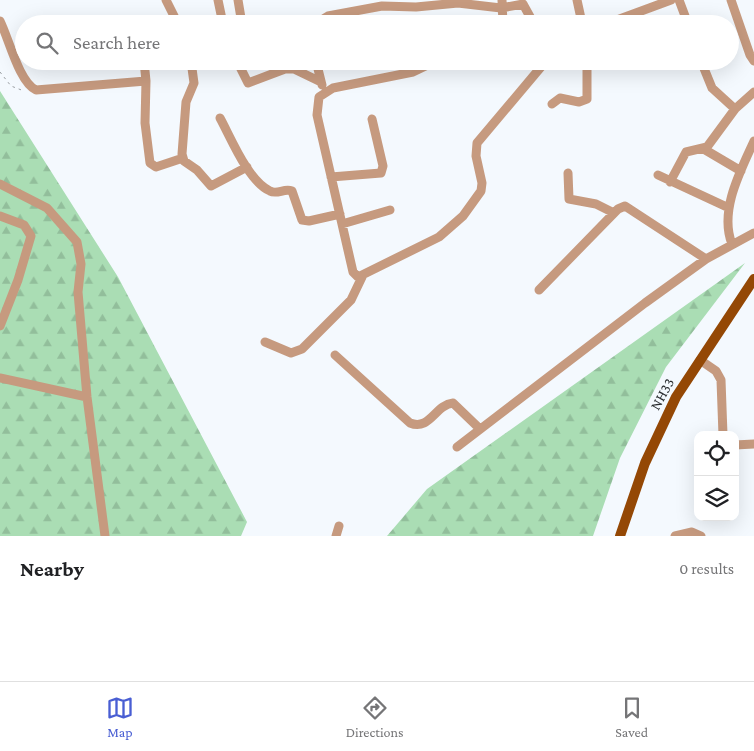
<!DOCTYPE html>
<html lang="en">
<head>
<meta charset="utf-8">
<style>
	body { margin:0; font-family:"Crimson Pro",serif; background:#f2f2f2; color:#202124 }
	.controls { position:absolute; right:15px; bottom:15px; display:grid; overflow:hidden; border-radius:10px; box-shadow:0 5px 20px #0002 }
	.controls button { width:45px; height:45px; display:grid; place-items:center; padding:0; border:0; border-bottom:1px solid #e0e0e0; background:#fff; color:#202124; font:25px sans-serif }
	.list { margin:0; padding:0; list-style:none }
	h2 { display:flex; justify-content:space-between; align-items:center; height:65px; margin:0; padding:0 20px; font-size:21px }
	h2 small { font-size:16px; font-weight:400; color:#757577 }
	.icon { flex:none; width:28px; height:28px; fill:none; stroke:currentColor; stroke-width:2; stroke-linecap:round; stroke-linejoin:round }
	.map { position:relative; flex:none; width:754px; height:536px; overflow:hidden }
	.search { position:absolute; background:#fff; box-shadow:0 5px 20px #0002; left:15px; right:15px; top:15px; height:55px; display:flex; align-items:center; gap:12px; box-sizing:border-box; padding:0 18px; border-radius:28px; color:#757577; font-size:19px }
	.sheet { height:145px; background:#fff }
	nav { display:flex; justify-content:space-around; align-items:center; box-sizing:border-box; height:70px; border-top:1px solid #e0e0e0; background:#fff; font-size:14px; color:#757577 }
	nav a { display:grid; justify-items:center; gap:2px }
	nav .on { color:#495ed3 }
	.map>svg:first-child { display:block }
</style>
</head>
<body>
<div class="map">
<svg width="754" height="536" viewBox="0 0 754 536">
	<defs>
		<pattern id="forest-firs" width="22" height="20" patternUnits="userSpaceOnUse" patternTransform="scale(1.25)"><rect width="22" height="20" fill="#aaddb4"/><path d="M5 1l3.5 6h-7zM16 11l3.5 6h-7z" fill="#92be9b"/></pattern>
	</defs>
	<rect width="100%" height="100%" fill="#f4f9fe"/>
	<!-- forest -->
	<path fill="url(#forest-firs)" d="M0,91L118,277L247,522L241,536H0Z
		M745,263L666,367L620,458L593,536H387L427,489Z"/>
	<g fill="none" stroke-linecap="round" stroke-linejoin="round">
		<!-- path -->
		<path stroke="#999da1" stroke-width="1" stroke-dasharray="2.5 4" stroke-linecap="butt" d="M0,72L11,86L24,91"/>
		<!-- minor -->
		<path stroke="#c69a7f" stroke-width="9" d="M166,0L178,24
			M218,0L223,24
			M238,0L242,24
			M502,0L503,24
			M577,0L582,23
			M679,0L688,24
			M731,0L750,55L754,61
			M0,21C9,39 19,82 36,90L146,81
			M199,24H207
			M315,24L328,16L382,6L416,7L458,3L501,8L523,4L534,24
			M567,24H591
			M606,24L671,0
			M144,61L146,81L145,123L150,163L156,167L183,158
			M191,61L194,83L186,102L182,154L184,161L197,170L211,186L247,167
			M237,61L248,83L285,69H294L321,82
			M316,61L322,85
			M436,61L413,72L333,88L319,97L317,115L353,272L358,277L439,237L463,216L481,191L482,183L476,156L477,143L546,61
			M701,61L712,88L735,109
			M552,104L560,98L579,102L587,99V61
			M220,118C231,138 248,181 270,191C277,195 284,188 292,191L302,220L309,221L340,214
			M702,148L741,171
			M568,173L569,199L596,204L614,213
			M658,175L729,208
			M331,177L381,173L383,166L372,119
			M670,182L686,152L707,147L735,109L754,92
			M0,184L47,208L77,242L81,264L78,292L87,397L105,536
			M0,216L24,225L31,236L18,280L0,326
			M342,224L390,210
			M732,244C719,211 740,172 754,141
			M539,290L618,209L625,206L706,259
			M265,342L291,353L302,349L351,300L362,277
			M335,355L410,423C430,431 435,405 453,403L480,429
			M700,360L716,371L721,380L723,435
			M0,378L87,397
			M735,445L754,444
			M457,447L645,303L706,259L754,233
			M336,536L339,526
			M675,536L692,532L701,536"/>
		<!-- major -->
		<path stroke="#944805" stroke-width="10" d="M620,536L645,463L676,397L754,279"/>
	</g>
	<g text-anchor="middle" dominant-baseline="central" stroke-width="4.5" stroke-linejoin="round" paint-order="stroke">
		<!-- street labels -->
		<g font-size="15" fill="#292c2f" stroke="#f4f9fe">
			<text transform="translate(662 394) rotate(-61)">NH33</text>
		</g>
	</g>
</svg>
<div class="controls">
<button><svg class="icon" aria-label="locate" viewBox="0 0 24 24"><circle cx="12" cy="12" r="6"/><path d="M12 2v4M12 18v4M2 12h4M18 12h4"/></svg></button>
<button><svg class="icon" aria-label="layers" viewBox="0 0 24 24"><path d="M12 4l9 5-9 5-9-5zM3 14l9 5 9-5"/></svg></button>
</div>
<div class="search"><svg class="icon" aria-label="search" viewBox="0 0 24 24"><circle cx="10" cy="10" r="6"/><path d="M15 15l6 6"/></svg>Search here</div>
</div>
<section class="sheet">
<h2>Nearby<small>0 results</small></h2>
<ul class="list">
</ul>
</section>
<nav>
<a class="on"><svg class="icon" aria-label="map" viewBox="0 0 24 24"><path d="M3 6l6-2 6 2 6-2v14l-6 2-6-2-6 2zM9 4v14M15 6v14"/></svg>Map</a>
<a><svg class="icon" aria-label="directions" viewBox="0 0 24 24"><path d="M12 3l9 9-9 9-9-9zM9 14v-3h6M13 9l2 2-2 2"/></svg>Directions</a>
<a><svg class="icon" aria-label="saved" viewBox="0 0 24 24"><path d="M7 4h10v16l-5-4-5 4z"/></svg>Saved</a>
</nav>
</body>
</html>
